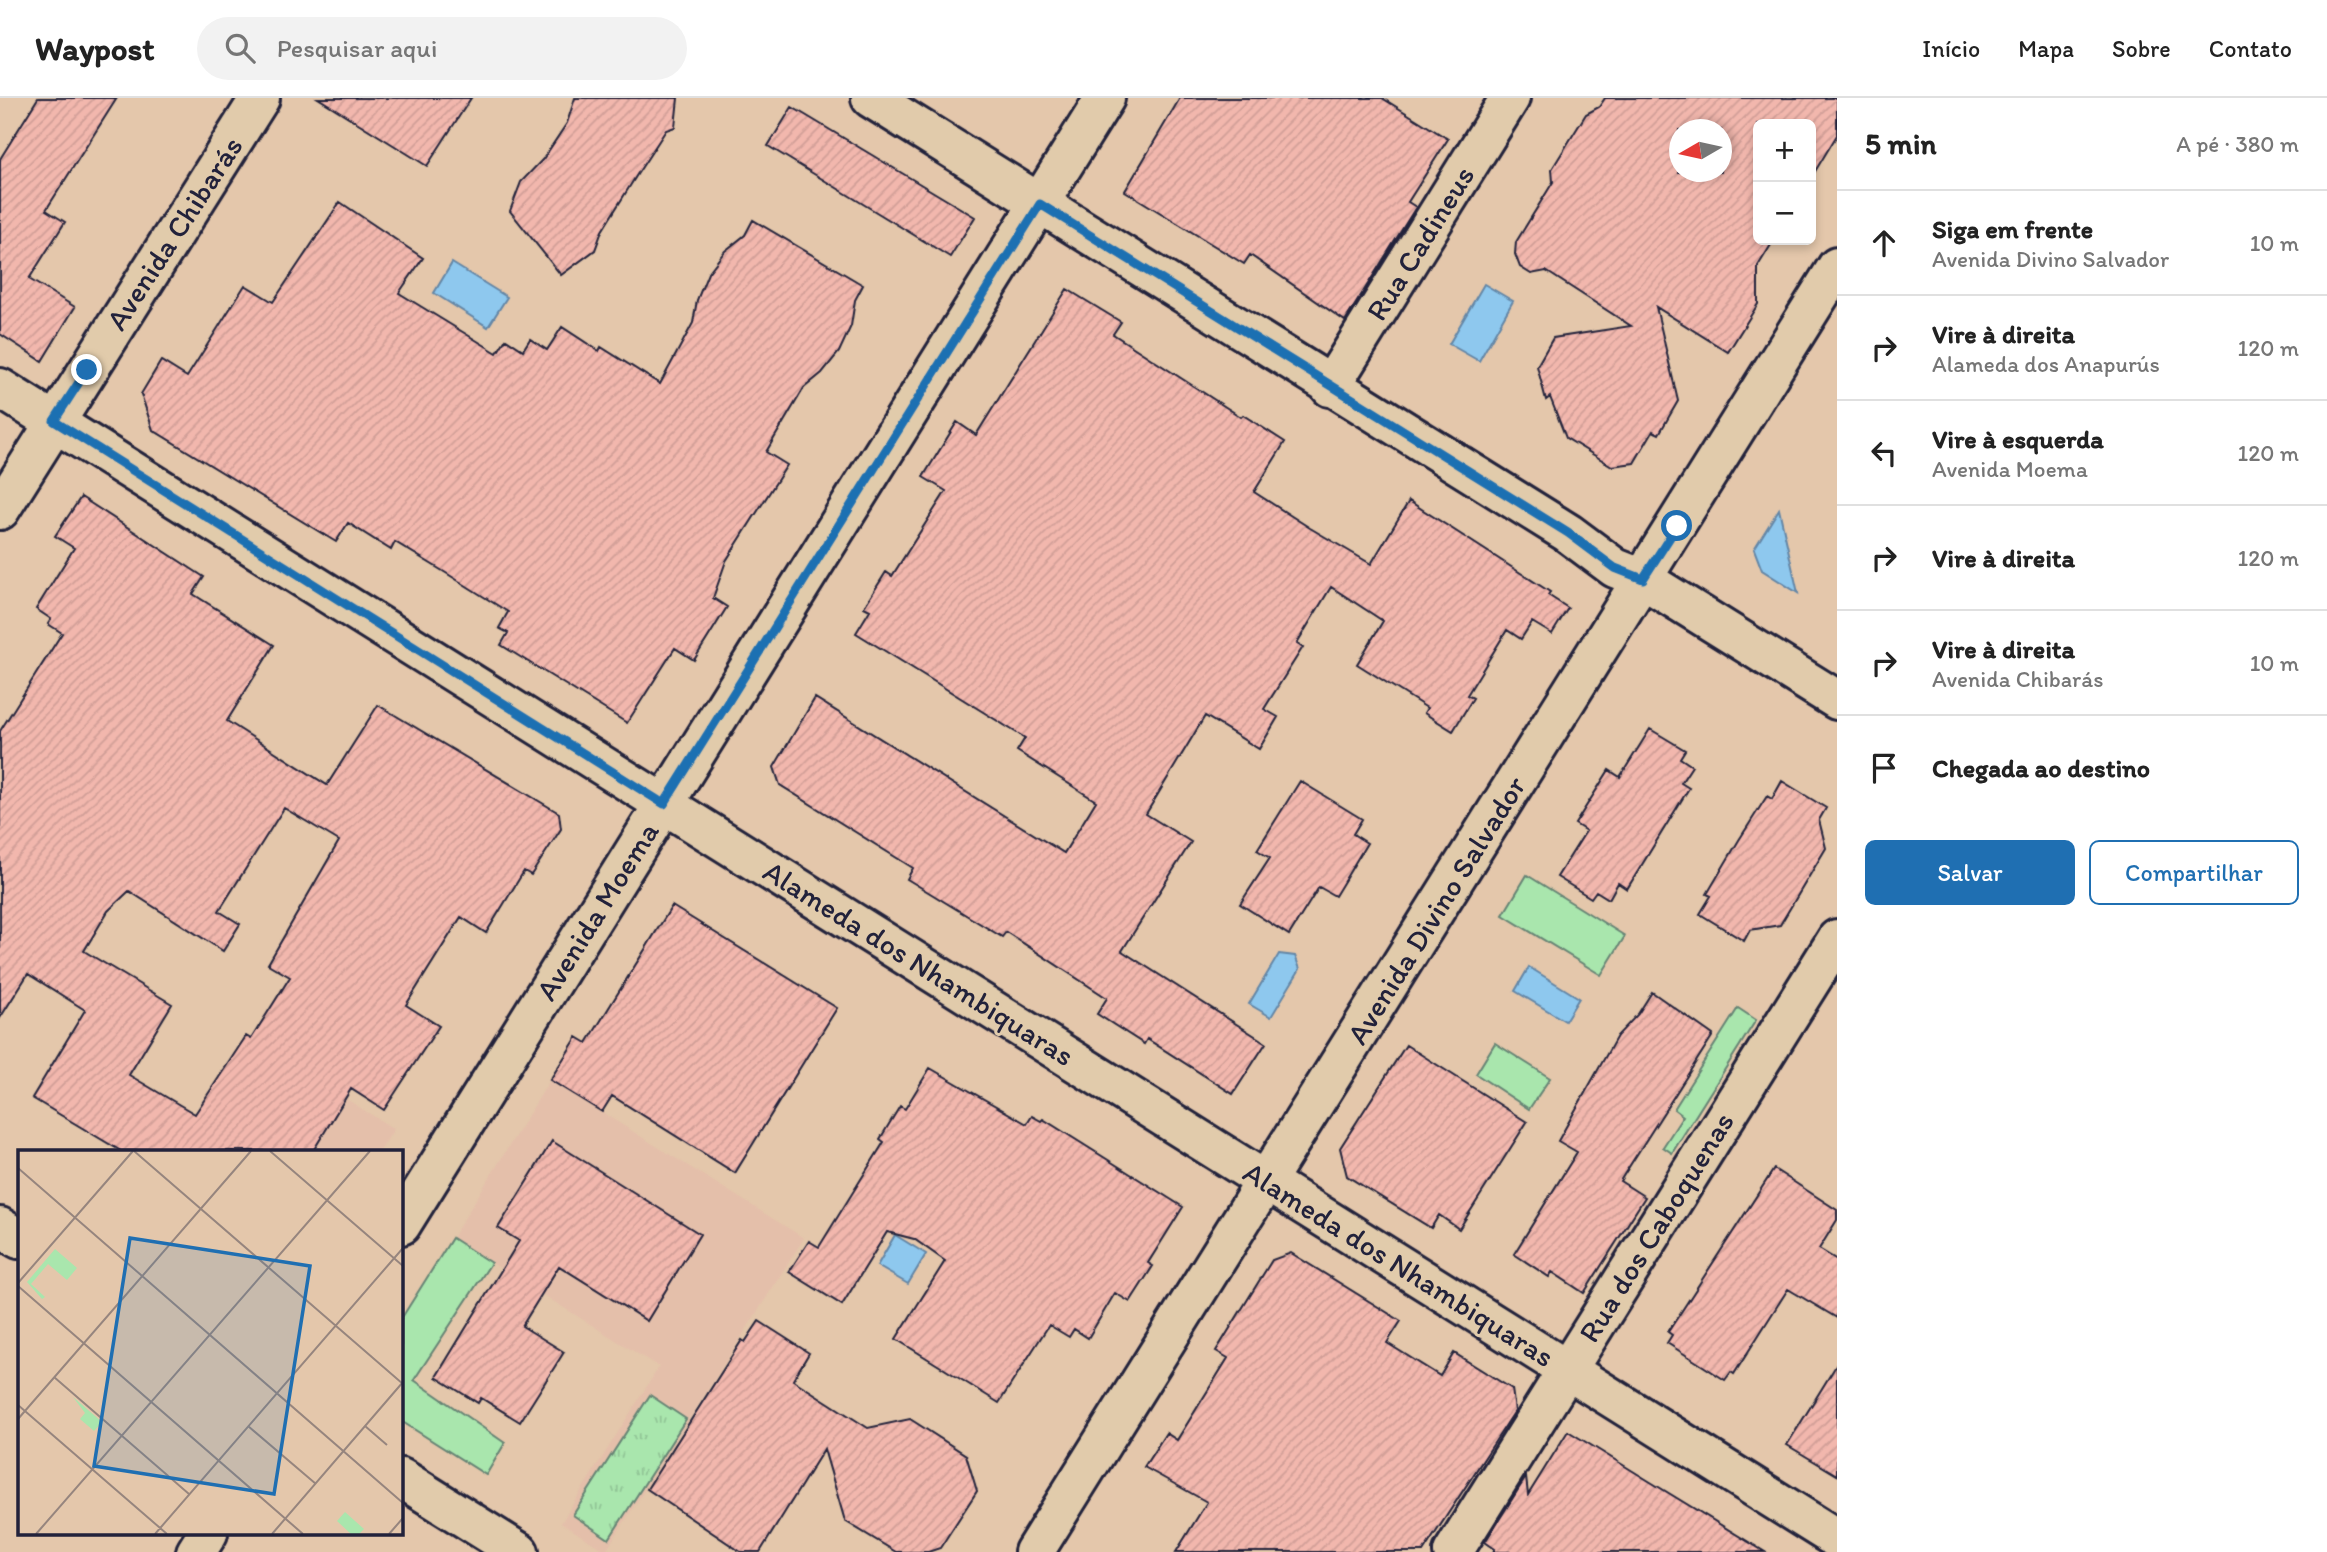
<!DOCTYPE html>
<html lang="pt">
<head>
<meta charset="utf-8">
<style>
	body { margin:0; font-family:Itim,sans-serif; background:#f2f2f2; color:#222 }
	.controls { position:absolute; right:21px; top:21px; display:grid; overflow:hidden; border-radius:10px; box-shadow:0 4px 10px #0003 }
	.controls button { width:63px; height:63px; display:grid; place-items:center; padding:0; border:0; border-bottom:2px solid #e0e0e0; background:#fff; color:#222; font:35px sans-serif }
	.compass { position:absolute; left:1669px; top:21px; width:63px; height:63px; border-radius:50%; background:#fff; box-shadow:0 4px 10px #0003; rotate:261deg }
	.stop { position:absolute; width:21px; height:21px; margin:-16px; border:5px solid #1f6fb2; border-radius:50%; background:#fff }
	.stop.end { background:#1f6fb2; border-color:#fff; box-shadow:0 2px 7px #0008 }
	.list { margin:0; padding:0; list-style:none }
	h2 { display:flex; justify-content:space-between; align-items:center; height:91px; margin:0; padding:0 28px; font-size:30px }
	h2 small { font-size:23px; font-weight:400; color:#767676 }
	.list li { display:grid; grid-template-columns:46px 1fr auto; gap:21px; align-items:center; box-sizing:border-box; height:105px; padding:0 28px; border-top:2px solid #e0e0e0 }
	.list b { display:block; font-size:26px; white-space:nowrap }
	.list p { margin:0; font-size:23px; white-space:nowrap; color:#767676 }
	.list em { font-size:23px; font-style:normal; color:#767676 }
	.actions { display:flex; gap:14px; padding:21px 28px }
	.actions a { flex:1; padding:16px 0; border:2px solid #1f6fb2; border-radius:10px; text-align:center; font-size:24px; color:#1f6fb2 }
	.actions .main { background:#1f6fb2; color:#fff }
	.icon { flex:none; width:38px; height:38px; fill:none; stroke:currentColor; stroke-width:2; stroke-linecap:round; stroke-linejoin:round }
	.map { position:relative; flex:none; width:1837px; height:1454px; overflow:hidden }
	header { display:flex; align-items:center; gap:42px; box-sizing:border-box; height:98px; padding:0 35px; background:#fff; border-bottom:2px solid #e0e0e0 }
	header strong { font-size:33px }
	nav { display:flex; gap:38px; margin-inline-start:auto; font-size:24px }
	.search { width:490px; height:63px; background:#f2f2f2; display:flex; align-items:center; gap:18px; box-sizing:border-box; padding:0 24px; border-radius:38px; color:#767676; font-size:26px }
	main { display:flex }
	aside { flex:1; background:#fff }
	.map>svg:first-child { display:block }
</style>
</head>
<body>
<header>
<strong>Waypost</strong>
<div class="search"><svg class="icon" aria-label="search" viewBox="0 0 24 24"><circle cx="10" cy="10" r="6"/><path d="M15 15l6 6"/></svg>Pesquisar aqui</div>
<nav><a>Início</a><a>Mapa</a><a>Sobre</a><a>Contato</a></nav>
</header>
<main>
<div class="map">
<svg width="1837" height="1454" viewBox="0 0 1837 1454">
	<defs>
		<pattern id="grass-tufts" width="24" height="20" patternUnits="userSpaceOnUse" patternTransform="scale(1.75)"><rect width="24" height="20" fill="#a9e6ad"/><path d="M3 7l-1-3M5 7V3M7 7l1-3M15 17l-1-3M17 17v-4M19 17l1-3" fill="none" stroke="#91c596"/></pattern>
		<pattern id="building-hatch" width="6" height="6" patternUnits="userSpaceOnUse" patternTransform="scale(1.75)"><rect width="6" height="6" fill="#f2b7ad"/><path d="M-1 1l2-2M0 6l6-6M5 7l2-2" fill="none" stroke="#cf9d96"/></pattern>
	</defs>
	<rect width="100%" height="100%" fill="#e4c7ab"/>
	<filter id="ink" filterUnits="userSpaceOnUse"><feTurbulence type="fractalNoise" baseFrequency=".0143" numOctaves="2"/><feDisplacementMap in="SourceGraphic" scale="14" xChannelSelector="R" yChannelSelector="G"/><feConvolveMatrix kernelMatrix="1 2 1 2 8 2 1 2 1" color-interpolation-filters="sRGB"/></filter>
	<g filter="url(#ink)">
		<!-- built -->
		<path fill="#e4bfaa" d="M246,938L394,1031L380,1053H172Z
			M550,982L804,1140L606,1453L561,1425L659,1269L452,1140Z"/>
		<!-- grass -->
		<path fill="url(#grass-tufts)" stroke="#668474" stroke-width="2" d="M650,1297L686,1321L609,1441L573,1417Z"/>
		<!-- garden -->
		<path fill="#a9e6ad" stroke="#668474" stroke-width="2" d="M1527,777L1625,838L1601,877L1503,817Z
			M1738,910L1756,922L1672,1055L1663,1049L1683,1018L1674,1011Z
			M1495,945L1550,980L1529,1011L1476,976Z
			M452,1140L491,1165L414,1282L505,1345L486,1377L401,1323V1221Z"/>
		<!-- water -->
		<path fill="#8ec8ee" stroke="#6386a6" stroke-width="2" d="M452,165L507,199L488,229L434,195Z
			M1484,186L1513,203L1479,263L1449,246Z
			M1779,411L1798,495L1762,472L1754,451Z
			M1279,856L1295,858L1300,871L1271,919L1249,906Z
			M1529,869L1579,900L1565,923L1515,893Z
			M895,1137L926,1156L908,1186L877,1168Z"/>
		<!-- building -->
		<path fill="url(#building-hatch)" stroke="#22223b" stroke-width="2" fill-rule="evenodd" d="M38,0H117L46,112L65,124L29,181L75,209L42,263L0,236V61Z
			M318,0H471L427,68Z
			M575,0H678L675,29L666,32L638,75L602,133L595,152L561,177L510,113L521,84L543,61L567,25Z
			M1180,0H1382L1448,41L1408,104L1416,109L1345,223L1250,157L1244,166L1125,93Z
			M1605,0H1837V37L1811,80V26H1758V142H1774L1758,168V206L1728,254L1656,209L1678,303L1659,336L1653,333L1634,365L1612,368L1566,340L1550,299L1546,302L1537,268L1553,240L1631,228L1546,173L1531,176L1520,169L1515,156L1516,144L1553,84L1552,71L1586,16L1599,9ZM1679,32H1721V74H1679Z
			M792,9L975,119L950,159L768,48Z
			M340,104L423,160L399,195L497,255L506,241L523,252L530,241L547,252L562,229L599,253L601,249L660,286L693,225L697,202L708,175L725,153L745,137L753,122L863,187L855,202L851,228L839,254L822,275L804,290L766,354L787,367L726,463L713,500L727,509L694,562L675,550L627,625L501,547L508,535L499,530L508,514L446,475L395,444L391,452L348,425L336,444L153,332L141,296L161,263L187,279L245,187L273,204Z
			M1067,191L1121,224L1113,236L1241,319L1243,317L1285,344L1254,394L1310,430L1371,466L1409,403L1550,494L1548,497L1568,510L1552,536L1532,524L1521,541L1507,532L1467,597L1473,600L1453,633L1424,615L1427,610L1357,566L1383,523L1331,489L1297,545L1303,549L1264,611L1278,619L1259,651L1205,618L1146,716L1191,744L1122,853L1266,945L1233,996L1147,941L1144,946L1097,916L1107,900L1006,834L1002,839L907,781L913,770L780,687L774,669L815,600L1064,755L1096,703L1017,653L1025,640L856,535L870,512L864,509L886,474L892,478L946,393L923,379L957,324L976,337Z
			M81,399L204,479L193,496L274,547L227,623L327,687L378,607L559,715L561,731L531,777L524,773L486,835L461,819L406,907L439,928L384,1012L351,991L313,1053H121L32,1000L85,912L28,876L0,920V633L62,535L48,526L51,521L36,511L74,450L55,438ZM284,710L339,743L268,866L290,879L251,941L246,938L195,1016L129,977L172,906L84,853L108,813L129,793L223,853L240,826L219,813Z
			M1650,631L1685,652L1680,660L1692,668L1681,685L1689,690L1627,791L1618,785L1609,801L1596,793L1591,800L1557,779L1586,733L1575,726L1609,672L1620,679Z
			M1300,683L1362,721L1353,736L1367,745L1335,798L1319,789L1289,837L1240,806L1270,760L1257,752Z
			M1782,683L1826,710L1819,722L1826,750L1780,827L1750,832L1744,843L1700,816L1711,798L1707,796L1739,742L1767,698L1772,701Z
			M672,808L837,910L735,1075L612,998L602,1014L550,982L577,939L587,945Z
			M1652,894L1713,937L1620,1083L1645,1099L1584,1195L1552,1174L1549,1179L1514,1156L1577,1054L1558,1043L1617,938L1638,916Z
			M1406,947L1527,1024L1459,1131L1439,1117L1431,1130L1347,1078L1340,1050Z
			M930,970L1027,1026L1032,1018L1041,1023L1043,1021L1183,1109L1148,1165L1153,1168L1130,1204L1115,1195L1088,1240L1074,1231L1069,1239L1049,1227L999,1305L896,1241L945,1163L914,1141L887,1134L842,1207L789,1174L809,1143L819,1149L884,1044L880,1041L900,1008L905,1011Z
			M552,1043L700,1136L647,1223L559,1168L522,1228L564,1254L520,1324L481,1300L478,1305L436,1279L519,1143L498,1130Z
			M1774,1071L1837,1112V1122L1819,1151L1837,1162V1220L1788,1191L1734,1276L1731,1274L1725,1282L1667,1245L1672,1237L1668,1234Z
			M1291,1155L1401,1223L1387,1245L1440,1278L1454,1255L1512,1291L1515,1313L1423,1454H1176L1207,1404L1144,1369L1166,1335L1177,1342L1228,1260L1216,1253L1272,1162Z
			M759,1223L809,1255L793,1282L868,1330L910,1321L966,1357L977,1393L940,1450L928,1454H896L845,1423L824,1351L760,1454H741L647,1391L742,1242L745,1244Z
			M1837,1266V1377L1787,1347Z
			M1568,1333L1649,1383L1765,1454H1493L1495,1451L1485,1444L1526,1379L1528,1397Z"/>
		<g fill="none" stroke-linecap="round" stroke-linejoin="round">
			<defs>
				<path id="minor" d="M871,0L1568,435L1615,470L1643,481L1837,602
					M1330,289L1510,0
					M0,290L1837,1441
					M0,412L260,0
					M401,1127L1105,0
					M196,1454L208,1435
					M1034,1454L1837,169
					M1453,1454L1837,841"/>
				<path id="major" d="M0,1129L19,1141
					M401,1380L519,1454"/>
			</defs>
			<!-- minor casing -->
			<use href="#minor" stroke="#22223b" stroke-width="44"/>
			<!-- major casing -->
			<use href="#major" stroke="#22223b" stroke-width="44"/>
			<!-- minor -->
			<use href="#minor" stroke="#e1cbab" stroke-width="38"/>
			<!-- major -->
			<use href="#major" stroke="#e1cbab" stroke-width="38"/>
		</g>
	</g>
	<g fill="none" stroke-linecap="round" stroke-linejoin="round" filter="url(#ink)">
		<!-- route -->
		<path stroke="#1f6fb2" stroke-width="9" d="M87,272L54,323L664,706L1040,106L1568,435L1615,470L1643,481L1677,428"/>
	</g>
	<g text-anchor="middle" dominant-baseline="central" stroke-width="6" stroke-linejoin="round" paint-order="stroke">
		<!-- street labels -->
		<g font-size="30" fill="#22223b" stroke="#e1cbab">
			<text transform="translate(174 135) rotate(-57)">Avenida Chibarás</text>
			<text transform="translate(1420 145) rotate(-58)">Rua Cadineus</text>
			<text transform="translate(1436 812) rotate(-58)">Avenida Divino Salvador</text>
			<text transform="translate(597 813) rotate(-58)">Avenida Moema</text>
			<text transform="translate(919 865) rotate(32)">Alameda dos Nhambiquaras</text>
			<text transform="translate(1656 1129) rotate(-58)">Rua dos Caboquenas</text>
			<text transform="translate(1399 1166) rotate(32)">Alameda dos Nhambiquaras</text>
		</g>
	</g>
	<!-- overview -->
	<g transform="translate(18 1052)">
		<rect width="385" height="385" fill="#e4c7ab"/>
		<path d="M37,99L59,118L49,130L30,114L13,134L27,147L24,149L9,132ZM55,247L84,272L76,281L62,269L67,263ZM327,362L346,379L341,384H333L319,371Z" fill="#a9e6ad"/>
		<path fill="none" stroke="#96857e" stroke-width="2" d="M116,1L385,234M252,1L385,116M0,18L385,353M0,133L115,1M0,136L285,384M36,227L171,344M0,255L149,384M0,269L233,1M230,276L298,334M347,276L369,295M18,384L352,1M137,384L385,98M254,384L385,232M371,384L385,368"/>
		<path fill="#1f6fb2" fill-opacity="0.15" stroke="#1f6fb2" stroke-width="3.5" d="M112,88L292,116L256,344L76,316Z"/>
		<rect width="385" height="385" fill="none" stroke="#22223b" stroke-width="3.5"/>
	</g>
</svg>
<div class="controls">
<button>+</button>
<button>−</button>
</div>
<svg class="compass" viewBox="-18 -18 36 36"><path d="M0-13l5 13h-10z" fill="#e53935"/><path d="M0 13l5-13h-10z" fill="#767676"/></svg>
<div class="stop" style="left:1677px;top:428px"></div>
<div class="stop end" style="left:87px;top:272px"></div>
</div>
<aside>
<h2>5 min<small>A pé · 380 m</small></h2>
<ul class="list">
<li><svg class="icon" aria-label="ahead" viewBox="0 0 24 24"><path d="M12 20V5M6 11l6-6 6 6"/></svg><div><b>Siga em frente</b><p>Avenida Divino Salvador</p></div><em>10 m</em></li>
<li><svg class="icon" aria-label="right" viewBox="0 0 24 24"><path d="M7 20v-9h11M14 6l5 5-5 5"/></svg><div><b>Vire à direita</b><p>Alameda dos Anapurús</p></div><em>120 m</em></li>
<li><svg class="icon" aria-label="left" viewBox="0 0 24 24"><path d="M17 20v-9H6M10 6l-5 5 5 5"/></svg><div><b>Vire à esquerda</b><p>Avenida Moema</p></div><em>120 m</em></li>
<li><svg class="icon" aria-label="right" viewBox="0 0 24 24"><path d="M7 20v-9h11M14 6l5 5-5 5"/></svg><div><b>Vire à direita</b></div><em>120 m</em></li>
<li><svg class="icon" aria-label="right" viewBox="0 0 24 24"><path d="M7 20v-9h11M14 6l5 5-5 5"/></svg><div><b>Vire à direita</b><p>Avenida Chibarás</p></div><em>10 m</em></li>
<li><svg class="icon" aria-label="arrive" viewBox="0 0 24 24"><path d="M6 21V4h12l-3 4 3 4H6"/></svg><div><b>Chegada ao destino</b></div></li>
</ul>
<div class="actions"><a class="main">Salvar</a><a>Compartilhar</a></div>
</aside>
</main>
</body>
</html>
